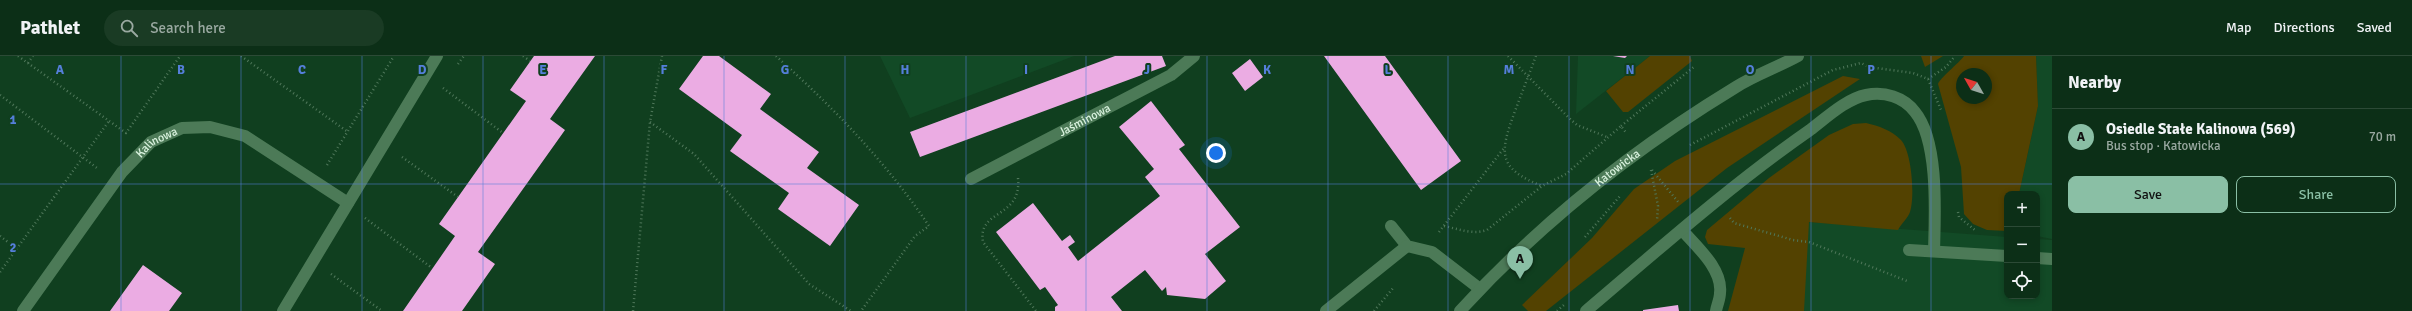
<!DOCTYPE html>
<html lang="en">
<head>
<meta charset="utf-8">
<style>
	body { margin:0; font-family:Signika,sans-serif; background:#1a3b24; color:#f1f3f6 }
	.controls { position:absolute; right:12px; bottom:12px; display:grid; overflow:hidden; border-radius:8px; box-shadow:0 2px 6px #0003 }
	.controls button { width:36px; height:36px; display:grid; place-items:center; padding:0; border:0; border-bottom:1px solid #2c4a36; background:#0c2f17; color:#f1f3f6; font:20px sans-serif }
	.compass { position:absolute; left:1956px; top:12px; width:36px; height:36px; border-radius:50%; background:#0c2f17; box-shadow:0 2px 6px #0003; rotate:309deg }
	.you { position:absolute; left:1216px; top:97px; width:14px; height:14px; margin:-10px; border:3px solid #fff; border-radius:50%; background:#1a73e8; box-shadow:0 0 0 6px #1a73e833 }
	.badge { display:grid; place-items:center; width:26px; height:26px; border-radius:50%; background:#8abfa5; color:#111; font-size:13px; font-weight:700 }
	.pin { position:absolute; translate:-50% -33px; filter:drop-shadow(0 1px 2px #0008) }
	.pin::after { content:''; position:absolute; top:21px; width:14px; height:12px; background:inherit; clip-path:polygon(0 0,100% 0,50% 100%) }
	.list { margin:0; padding:0; list-style:none }
	h2 { display:flex; justify-content:space-between; align-items:center; height:52px; margin:0; padding:0 16px; font-size:17px }
	h2 small { font-size:13px; font-weight:400; color:#9aa9a1 }
	.list li { display:grid; grid-template-columns:26px 1fr auto; gap:12px; align-items:center; box-sizing:border-box; height:56px; padding:0 16px; border-top:1px solid #2c4a36 }
	.list b { display:block; font-size:15px; white-space:nowrap }
	.list p { margin:0; font-size:13px; white-space:nowrap; color:#9aa9a1 }
	.list em { font-size:13px; font-style:normal; color:#9aa9a1 }
	.actions { display:flex; gap:8px; padding:12px 16px }
	.actions a { flex:1; padding:9px 0; border:1px solid #8abfa5; border-radius:8px; text-align:center; font-size:14px; color:#8abfa5 }
	.actions .main { background:#8abfa5; color:#111 }
	.icon { flex:none; width:22px; height:22px; fill:none; stroke:currentColor; stroke-width:2; stroke-linecap:round; stroke-linejoin:round }
	.map { position:relative; flex:none; width:2052px; height:255px; overflow:hidden }
	header { display:flex; align-items:center; gap:24px; box-sizing:border-box; height:56px; padding:0 20px; background:#0c2f17; border-bottom:1px solid #2c4a36 }
	header strong { font-size:19px }
	nav { display:flex; gap:22px; margin-inline-start:auto; font-size:14px }
	.search { width:280px; height:36px; background:#1a3b24; display:flex; align-items:center; gap:10px; box-sizing:border-box; padding:0 14px; border-radius:22px; color:#9aa9a1; font-size:15px }
	main { display:flex }
	aside { flex:1; background:#0c2f17 }
	.map>svg:first-child { display:block }
</style>
</head>
<body>
<header>
<strong>Pathlet</strong>
<div class="search"><svg class="icon" aria-label="search" viewBox="0 0 24 24"><circle cx="10" cy="10" r="6"/><path d="M15 15l6 6"/></svg>Search here</div>
<nav><a>Map</a><a>Directions</a><a>Saved</a></nav>
</header>
<main>
<div class="map">
<svg width="2052" height="255" viewBox="0 0 2052 255">
	<rect width="100%" height="100%" fill="#103f1f"/>
	<!-- built -->
	<path fill="#124a26" d="M880,0H1074L910,62Z
		M1578,0H1650L1576,58Z
		M2036,0H2052V183L2037,180V138H2019L2038,50Z
		M1809,166L2007,181V240H2037V183L2052,184V255H1728Z"/>
	<!-- green -->
	<path fill="#534201" fill-rule="evenodd" d="M1650,0H1690L1692,5L1628,56H1623L1606,35Z
		M1921,0H1943L1925,11Z
		M1964,0H2036L2038,50L2019,138H2007V175L1987,174L1973,168L1964,158L1961,111L1938,28C1939,23 1959,7 1964,0ZM1962,18H1986V42H1962Z
		M1843,20L1860,23L1727,112L1546,255H1528L1522,249L1592,182L1634,133L1675,105Z
		M1866,67C1879,70 1891,74 1901,84C1912,96 1915,141 1910,156C1908,162 1901,168 1898,174L1809,166L1804,255H1728L1745,192L1708,188L1705,181L1707,174L1769,122L1829,79L1853,68Z"/>
	<!-- building -->
	<path fill="#ebace3" d="M534,0H595L550,63L565,74L478,196L495,208L462,255H403L455,180L439,168L526,45L510,34Z
		M703,0H719L771,38L760,53L819,96L807,112L859,149L830,190L778,153L789,137L730,95L742,79L679,33Z
		M1115,0H1162L1166,10L920,101L910,76Z
		M1324,0H1385L1461,105L1421,134Z
		M1613,0H1627L1625,2Z
		M1250,3L1263,21L1245,35L1232,17Z
		M1151,45L1185,89L1179,93L1240,171L1205,198L1226,225L1205,243L1167,239L1166,231L1162,235L1145,214L1111,241L1122,255H1055V251L1058,249L1045,231L1040,234L996,176L1033,147L1062,185L1070,179L1075,186L1068,191L1078,205L1160,140L1145,121L1154,113L1119,71Z
		M143,209L182,237L169,255H110Z
		M1678,249L1679,255H1643V254Z"/>
	<g fill="none" stroke-linecap="round" stroke-linejoin="round">
		<!-- path -->
		<path stroke="#50785b" stroke-width="2.5" stroke-dasharray="1 3" stroke-linecap="butt" d="M18,0L126,77L180,0
			M241,0L348,76
			M523,0L530,5
			M776,0C833,51 886,106 929,170L915,180L861,255
			M1508,0L1569,62L1577,69L1607,81
			M1536,0C1529,18 1522,37 1515,55C1500,96 1496,112 1542,130
			M28,7L33,0
			M458,8L464,0
			M1928,23L1946,11L1955,0
			M443,32L503,77
			M0,39L97,112
			M650,66L694,98L809,228L851,255
			M1621,70L1695,10
			M1690,89L1833,14L1861,7L1869,11L1913,17L1928,23L1941,54
			M402,101L458,141
			M327,109L394,0
			M1651,114L1658,150L1657,164
			M1652,114L1679,147
			M1018,122C1022,163 977,153 983,186L1036,255
			M1958,156L1959,161L1976,175
			M365,162L432,212
			M1730,162L1734,167L1793,184L1809,186L1907,225
			M1444,170C1459,173 1472,179 1487,174L1542,130L1566,118L1621,70L1627,78
			M1439,176L1504,92
			M0,180L17,193
			M1585,181L1620,140
			M0,216L109,65
			M331,218L382,255
			M633,255L650,66L662,0
			M1374,255L1394,231
			M1557,255L1565,248"/>
		<!-- minor -->
		<g stroke="#4c7a57" stroke-width="12">
			<path id="s1" d="M971,123L1171,19L1194,0"/>
			<path d="M1391,170L1407,190L1432,196L1480,233"/>
			<path d="M1682,174C1696,190 1723,213 1720,237C1720,243 1717,249 1716,255"/>
			<path d="M1909,194L2007,200"/>
			<path d="M2037,202L2052,203"/>
			<path id="s2" d="M23,255L122,116L151,86L182,72L210,71L245,80L348,147"/>
			<path d="M283,255L437,0"/>
			<path d="M1326,255L1407,190"/>
			<path id="s3" d="M1460,255C1541,166 1634,93 1736,31C1755,19 1778,11 1798,0"/>
			<path d="M1586,255C1659,193 1731,129 1810,74C1826,62 1846,43 1866,39C1884,35 1904,41 1915,56C1939,85 1935,158 1934,195"/>
		</g>
	</g>
	<!-- grid -->
	<path fill="none" stroke="#557fda" stroke-width="1" stroke-opacity="0.55" d="M121,0V255M241,0V255M362,0V255M483,0V255M604,0V255M724,0V255M845,0V255M966,0V255M1086,0V255M1207,0V255M1328,0V255M1448,0V255M1569,0V255M1690,0V255M1811,0V255M1931,0V255M0,128H2052"/>
	<g text-anchor="middle" dominant-baseline="central" stroke-width="4" stroke-linejoin="round" paint-order="stroke">
		<!-- street labels -->
		<g font-size="12" fill="#d9f2de" stroke="#103f1f">
			<text stroke="none"><textPath href="#s1" startOffset="128">Jaśminowa</textPath></text>
			<text stroke="none"><textPath href="#s2" startOffset="217">Kalinowa</textPath></text>
			<text stroke="none"><textPath href="#s3" startOffset="213">Katowicka</textPath></text>
		</g>
	</g>
	<g font-size="13" text-anchor="middle" font-weight="bold" fill="#557fda" stroke="#103f1f" stroke-width="4" stroke-linejoin="round" paint-order="stroke">
		<text x="60" y="18">A</text>
		<text x="181" y="18">B</text>
		<text x="302" y="18">C</text>
		<text x="422" y="18">D</text>
		<text x="543" y="18">E</text>
		<text x="664" y="18">F</text>
		<text x="785" y="18">G</text>
		<text x="905" y="18">H</text>
		<text x="1026" y="18">I</text>
		<text x="1147" y="18">J</text>
		<text x="1267" y="18">K</text>
		<text x="1388" y="18">L</text>
		<text x="1509" y="18">M</text>
		<text x="1630" y="18">N</text>
		<text x="1750" y="18">O</text>
		<text x="1871" y="18">P</text>
		<text x="13" y="68">1</text>
		<text x="13" y="196">2</text>
	</g>
</svg>
<div class="controls">
<button>+</button>
<button>−</button>
<button><svg class="icon" aria-label="locate" viewBox="0 0 24 24"><circle cx="12" cy="12" r="6"/><path d="M12 2v4M12 18v4M2 12h4M18 12h4"/></svg></button>
</div>
<svg class="compass" viewBox="-18 -18 36 36"><path d="M0-13l5 13h-10z" fill="#e53935"/><path d="M0 13l5-13h-10z" fill="#9aa9a1"/></svg>
<div class="you"></div>
<div class="pin badge" style="left:1520px;top:223px">A</div>
</div>
<aside>
<h2>Nearby<small></small></h2>
<ul class="list">
<li><span class="badge">A</span><div><b>Osiedle Stałe Kalinowa (569)</b><p>Bus stop · Katowicka</p></div><em>70 m</em></li>
</ul>
<div class="actions"><a class="main">Save</a><a>Share</a></div>
</aside>
</main>
</body>
</html>
